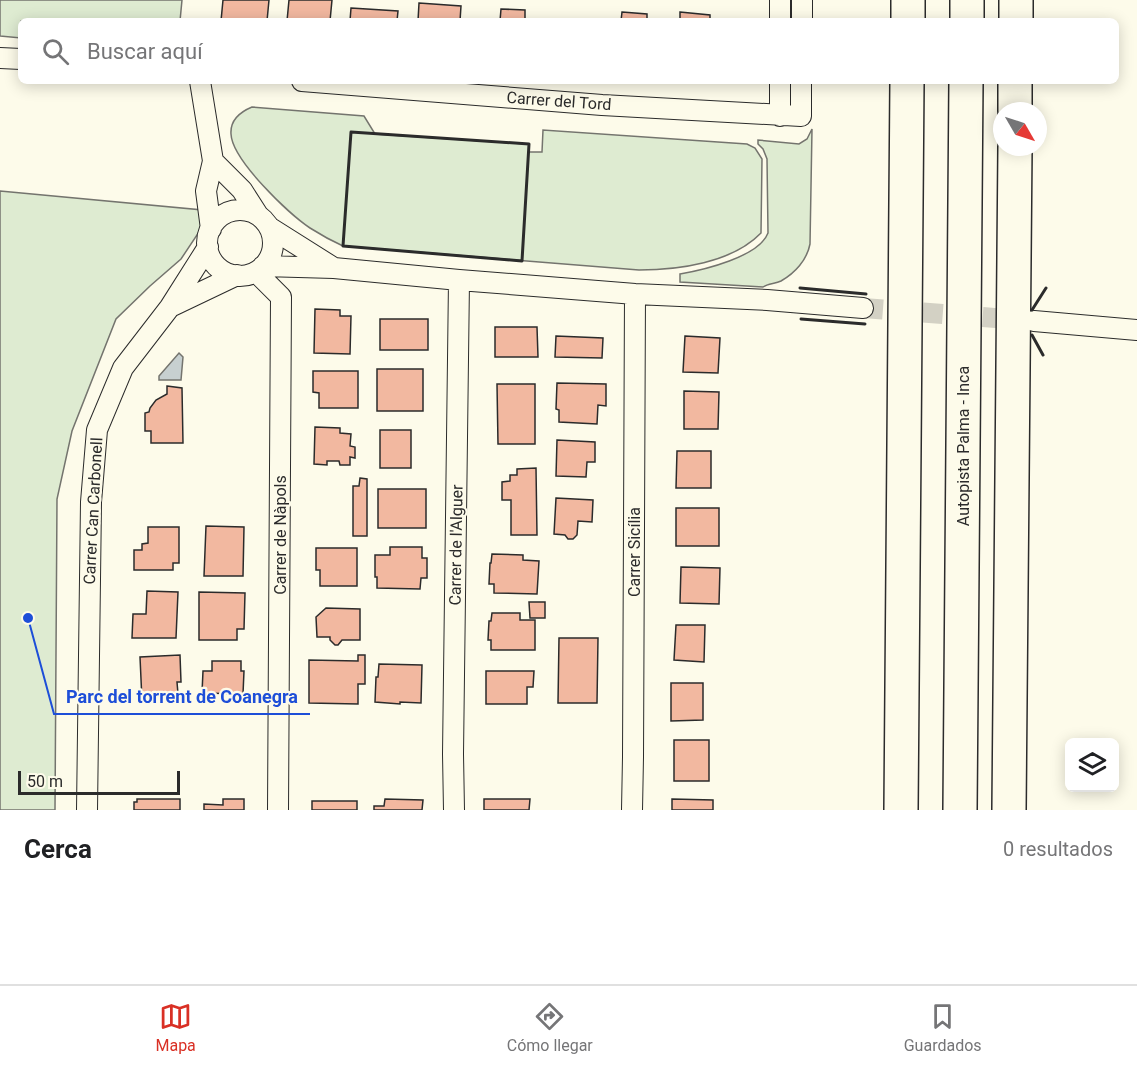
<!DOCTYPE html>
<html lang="es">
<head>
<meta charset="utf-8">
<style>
	body { margin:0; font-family:Roboto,sans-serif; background:#f6f6f6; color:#202124 }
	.controls { position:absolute; right:18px; bottom:18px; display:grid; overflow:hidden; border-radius:9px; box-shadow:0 3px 15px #0003 }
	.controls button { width:54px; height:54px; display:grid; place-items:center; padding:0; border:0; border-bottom:2px solid #e0e0e0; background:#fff; color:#202124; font:30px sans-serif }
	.compass { position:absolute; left:993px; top:102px; width:54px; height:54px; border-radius:50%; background:#fff; box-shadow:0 3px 15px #0003; rotate:129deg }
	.scale { position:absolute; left:18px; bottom:15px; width:162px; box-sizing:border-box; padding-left:6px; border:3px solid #2b2b2b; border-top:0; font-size:16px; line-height:21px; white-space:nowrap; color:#2b2b2b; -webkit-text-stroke:4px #fdfbea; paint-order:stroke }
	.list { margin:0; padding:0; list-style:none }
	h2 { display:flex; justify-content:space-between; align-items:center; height:78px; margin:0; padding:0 24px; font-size:26px }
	h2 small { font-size:20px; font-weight:400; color:#757577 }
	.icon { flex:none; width:33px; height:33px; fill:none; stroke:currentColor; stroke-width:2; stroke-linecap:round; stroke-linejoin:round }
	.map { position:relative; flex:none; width:1137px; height:810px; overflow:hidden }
	.search { position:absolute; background:#fff; box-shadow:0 3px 15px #0003; left:18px; right:18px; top:18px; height:66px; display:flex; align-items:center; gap:15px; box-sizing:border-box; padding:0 21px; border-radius:9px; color:#757577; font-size:22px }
	.sheet { height:174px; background:#fff }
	nav { display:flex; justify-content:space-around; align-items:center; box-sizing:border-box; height:84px; border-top:2px solid #e0e0e0; background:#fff; font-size:16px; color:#757577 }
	nav a { display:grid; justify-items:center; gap:3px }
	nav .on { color:#d93025 }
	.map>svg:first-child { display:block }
</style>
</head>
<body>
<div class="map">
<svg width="1137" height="810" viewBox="0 0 1137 810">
	<rect width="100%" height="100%" fill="#fdfbea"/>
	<!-- green -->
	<path fill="#deebd1" stroke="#74746e" stroke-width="1.5" d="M0,0H182L180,21H21V38L0,36Z
		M252,107L364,116L375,134L529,144V152H542L543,130L747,144L755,148L762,159L761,233C732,263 678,270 639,270L343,246C332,241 321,235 310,228C289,214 232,160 231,134C230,120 240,112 252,107Z
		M812,129L810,244C807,260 795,273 781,281C775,284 768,283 763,287L680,282V274C703,270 759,257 768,233L767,159L763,149L758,144V140L799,144L807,139Z
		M0,191L213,211L181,259L150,286L116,319L72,431L57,499L55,810H0Z"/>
	<!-- water -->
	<path fill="#c7d0d0" stroke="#74746e" stroke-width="1.5" d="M179,353L183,357L181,380H159V376Z"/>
	<!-- building -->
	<path fill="#f2b8a0" stroke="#2b2b2b" stroke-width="1.5" d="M223,0H269L267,21H221Z
		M289,0H332L330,21H287Z
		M419,3L461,6L460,21H418Z
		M351,8L398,11L397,21H350Z
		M501,9L525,10V21H500Z
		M622,12L647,14V21H621Z
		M680,12L710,15V21H680Z
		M315,309L340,310V316H351L350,354L314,353Z
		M380,319H428V350H380Z
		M495,327H537L538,357H495Z
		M556,336L603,338L602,358L555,357Z
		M685,336L720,338L718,373L683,372Z
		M377,369H423V411H377Z
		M313,371H358V408H319V393L313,392Z
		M557,383L606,384V406L598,405L597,424L559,422V410L556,409Z
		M497,384H535V444H498Z
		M167,386L182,388L183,443H151V431H145V413L149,412L150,408L156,400L167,394Z
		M684,391L719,392L718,429H684Z
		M315,427L340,428V433L351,434L350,446L355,447V458L350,457V465H340L339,461H327V465L314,464Z
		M380,430H411V468H380Z
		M557,440L595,442V462H587L586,477L556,476Z
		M677,451H711V488H676Z
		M536,468L537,535H511V500H502V482L510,481V475H517V469Z
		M360,478L367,479V536H353V486H359Z
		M378,489H426V528H378Z
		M556,498L593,500L592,522L578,521L577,535L573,539H568L565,535L554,534Z
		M676,508H719V546H676Z
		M206,526L244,527L243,576H204Z
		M148,527H179V563H173V570H134V550H142V544L148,543Z
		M390,547H422V558H427V578H421L420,589L377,588V577H375V555H390Z
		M316,548H357V586H320V570H316Z
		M492,554L523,555V560L539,561L537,594L494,593V584H489L490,563H491Z
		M681,567L720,568L719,604L680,603Z
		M147,591L178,592L176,638H132L133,614H146Z
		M199,592L245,593L244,629H237V640H199Z
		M529,602H545V618H530Z
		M326,608L360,609V640H342L338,645H335L330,640V637H317L316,617Z
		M492,613H520V620H535V650H491V640H488L489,621H491Z
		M676,625H705L704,662L674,660Z
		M559,638H598L597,703H558Z
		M180,655L181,682H177L178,694L163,695V700L142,701L140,657Z
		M358,655H365V684H358V704L309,703V660L358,661Z
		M212,661H241V671H244L243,694L202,693L203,671H212Z
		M379,664L422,665L421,703L400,702V704L375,702L376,677H378Z
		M486,671H534L533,687H527V704H486Z
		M671,683H703V720L671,721Z
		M674,740H709V781H674Z
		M137,799H180V810H134V802H137Z
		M223,799H244V810H204V804L223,805Z
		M385,799L423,800L422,810H374V806H384Z
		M484,799H530L529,810H484Z
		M672,799L713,800V810H672Z
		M312,801H357V810H312Z"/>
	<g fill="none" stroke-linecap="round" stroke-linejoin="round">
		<!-- street-tunnel -->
		<path stroke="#d3d1c4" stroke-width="20" stroke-dasharray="20 10" stroke-linecap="butt" d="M863,308L1021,320"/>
		<defs>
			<path id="street" d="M780,21V0
				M802,21V0
				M0,58L21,59
				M200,81L213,161L206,191L211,229
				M302,81L602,105L801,116V81
				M780,116V81
				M213,161L242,190L258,215
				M207 243a33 33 0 1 1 66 0a33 33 0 1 1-66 0Z
				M269,227L334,268
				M263,266L334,268L459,280L635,294L767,300L863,308
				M256,272L281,297L278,810
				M170,307L237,275
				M1034,321L1137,330
				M87,810L91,502L97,430L123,368L170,307L208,247
				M454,810L453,754L459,280
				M632,810L633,757L635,294"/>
			<path id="highway" d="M908,21V0
				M967,21V0
				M1016,21V0
				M1015,111V81
				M901,810L907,81
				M960,810L966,81
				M1009,810L1015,147"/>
		</defs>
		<!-- street casing -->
		<use href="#street" stroke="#2b2b2b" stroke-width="22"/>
		<!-- highway casing -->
		<use href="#highway" stroke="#2b2b2b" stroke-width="36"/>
		<!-- street -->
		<use href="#street" stroke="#fdfbea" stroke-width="20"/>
		<!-- highway -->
		<use href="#highway" stroke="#fdfbea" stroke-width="33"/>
		<!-- wall -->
		<path stroke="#2b2b2b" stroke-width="3" d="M351,132L529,144L522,261L343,246Z
			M800,288L866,294
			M1032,310L1046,288
			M801,319L865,324
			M1032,335L1043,355"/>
	</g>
	<g text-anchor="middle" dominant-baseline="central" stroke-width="4.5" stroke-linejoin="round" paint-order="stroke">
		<!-- street labels -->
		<g font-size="16" fill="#2b2b2b" stroke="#fdfbea">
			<text transform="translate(559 101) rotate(4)">Carrer del Tord</text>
			<text transform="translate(963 446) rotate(-90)">Autopista Palma - Inca</text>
			<text transform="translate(93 511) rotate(-87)">Carrer Can Carbonell</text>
			<text transform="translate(280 535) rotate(-90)">Carrer de Nàpols</text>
			<text transform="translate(456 545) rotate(-89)">Carrer de l'Alguer</text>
			<text transform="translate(634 552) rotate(-90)">Carrer Sicília</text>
		</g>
	</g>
	<!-- callouts -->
	<path fill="none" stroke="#1d4ed8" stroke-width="2" d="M28 618L54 714H310"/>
	<circle fill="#1d4ed8" stroke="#fdfbea" stroke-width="2" cx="28" cy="618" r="6"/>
	<g font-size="18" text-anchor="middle" font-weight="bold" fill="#1d4ed8" stroke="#fdfbea" stroke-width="4.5" stroke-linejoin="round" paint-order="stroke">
		<text x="182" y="703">Parc del torrent de Coanegra</text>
	</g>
</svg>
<div class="controls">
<button><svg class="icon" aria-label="layers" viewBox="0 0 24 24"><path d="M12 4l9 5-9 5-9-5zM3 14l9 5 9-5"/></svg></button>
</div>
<svg class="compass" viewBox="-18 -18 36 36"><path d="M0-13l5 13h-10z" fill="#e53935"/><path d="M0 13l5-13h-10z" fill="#757577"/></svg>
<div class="scale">50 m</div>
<div class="search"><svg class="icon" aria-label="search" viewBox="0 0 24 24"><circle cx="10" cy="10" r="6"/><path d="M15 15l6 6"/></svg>Buscar aquí</div>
</div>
<section class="sheet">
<h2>Cerca<small>0 resultados</small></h2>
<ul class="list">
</ul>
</section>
<nav>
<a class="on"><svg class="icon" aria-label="map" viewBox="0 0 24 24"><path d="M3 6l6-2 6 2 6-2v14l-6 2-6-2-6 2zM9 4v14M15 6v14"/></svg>Mapa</a>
<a><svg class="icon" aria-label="directions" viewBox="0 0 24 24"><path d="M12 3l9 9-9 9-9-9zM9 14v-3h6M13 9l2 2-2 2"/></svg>Cómo llegar</a>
<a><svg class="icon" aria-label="saved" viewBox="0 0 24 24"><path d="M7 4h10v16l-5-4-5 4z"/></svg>Guardados</a>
</nav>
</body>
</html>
